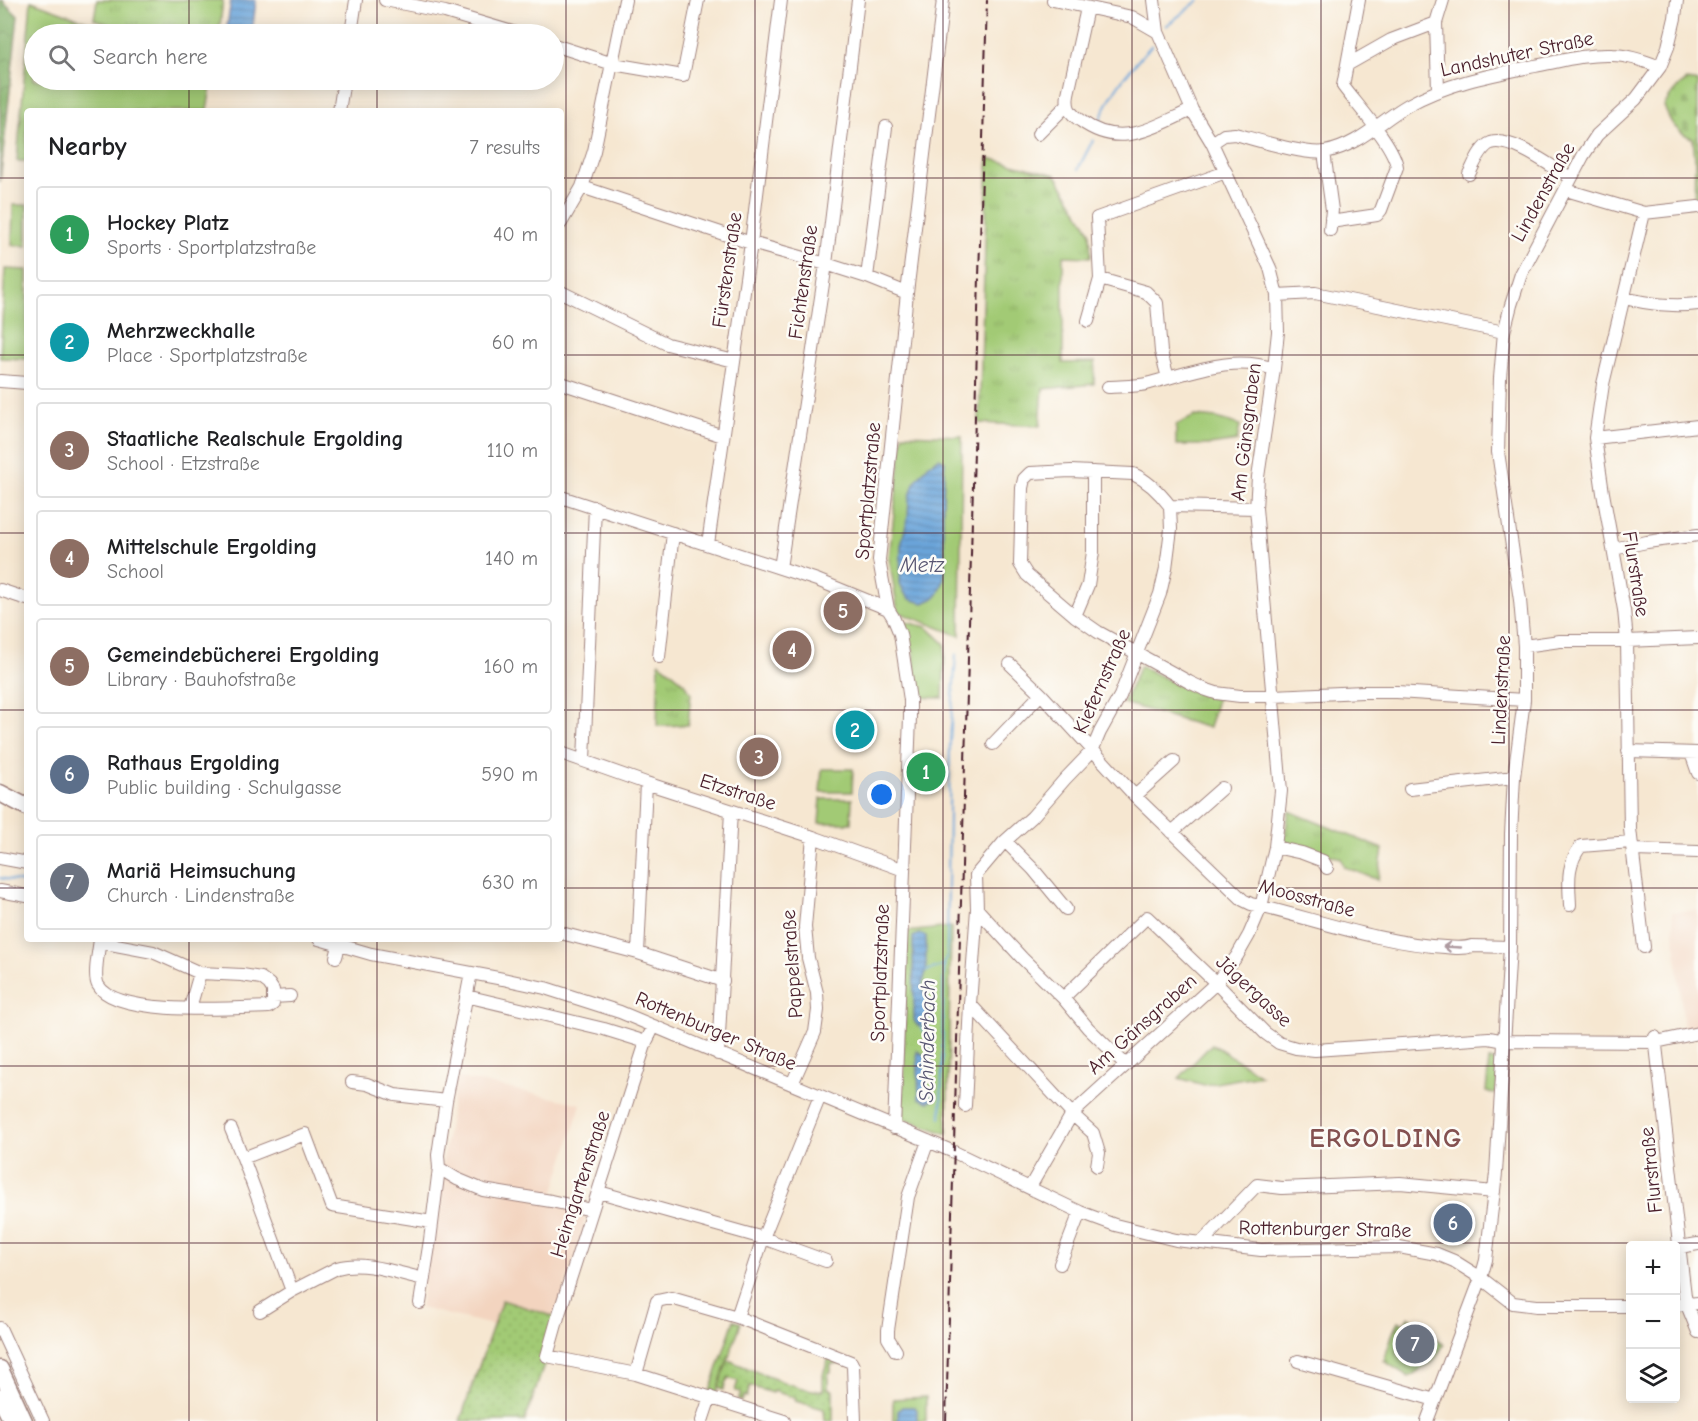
<!DOCTYPE html>
<html lang="en">
<head>
<meta charset="utf-8">
<style>
	body { margin:0; font-family:"Comic Neue",sans-serif; background:#f2f2f2; color:#202124 }
	.controls { position:absolute; right:18px; bottom:18px; display:grid; overflow:hidden; border-radius:6px; box-shadow:0 3px 15px #0003 }
	.controls button { width:54px; height:54px; display:grid; place-items:center; padding:0; border:0; border-bottom:2px solid #e0e0e0; background:#fff; color:#202124; font:30px sans-serif }
	.you { position:absolute; left:882px; top:795px; width:21px; height:21px; margin:-15px; border:4px solid #fff; border-radius:50%; background:#1a73e8; box-shadow:0 0 0 9px #1a73e833 }
	.badge { display:grid; place-items:center; width:39px; height:39px; border-radius:50%; background:#1f6fb2; color:#fff; font-size:20px; font-weight:700 }
	.pin { position:absolute; translate:-50% -50%; border:3px solid #fff; box-shadow:0 2px 6px #0006 }
	.list { margin:0; padding:0; list-style:none }
	h2 { display:flex; justify-content:space-between; align-items:center; height:78px; margin:0; padding:0 24px; font-size:26px }
	h2 small { font-size:20px; font-weight:400; color:#757577 }
	.list li { display:grid; grid-template-columns:39px 1fr auto; gap:18px; align-items:center; box-sizing:border-box; height:96px; margin:0 12px 12px; padding:0 12px; border:2px solid #e0e0e0; border-radius:6px }
	.list b { display:block; font-size:22px; white-space:nowrap }
	.list p { margin:0; font-size:20px; white-space:nowrap; color:#757577 }
	.list em { font-size:20px; font-style:normal; color:#757577 }
	.icon { flex:none; width:33px; height:33px; fill:none; stroke:currentColor; stroke-width:2; stroke-linecap:round; stroke-linejoin:round }
	.map { position:relative; flex:none; width:1698px; height:1421px; overflow:hidden }
	.search { position:absolute; background:#fff; box-shadow:0 3px 15px #0003; left:24px; top:24px; width:540px; height:66px; display:flex; align-items:center; gap:15px; box-sizing:border-box; padding:0 21px; border-radius:33px; color:#757577; font-size:22px }
	.panel { position:absolute; background:#fff; box-shadow:0 3px 15px #0003; left:24px; top:108px; width:540px; height:834px; border-radius:6px }
	.map>svg:first-child { display:block }
</style>
</head>
<body>
<div class="map">
<svg width="1698" height="1421" viewBox="0 0 1698 1421">
	<defs>
		<pattern id="grass-tufts" width="24" height="20" patternUnits="userSpaceOnUse" patternTransform="scale(1.5)"><rect width="24" height="20" fill="#a2ca75"/><path d="M3 7l-1-3M5 7V3M7 7l1-3M15 17l-1-3M17 17v-4M19 17l1-3" fill="none" stroke="#8dad65"/></pattern>
		<pattern id="forest-crowns" width="20" height="18" patternUnits="userSpaceOnUse" patternTransform="scale(1.5)"><rect width="20" height="18" fill="#81ae66"/><path d="M2 6a3 3 0 1 1 6 0M12 15a3 3 0 1 1 6 0" fill="none" stroke="#6c8d54"/></pattern>
		<pattern id="cemetery-stones" width="16" height="16" patternUnits="userSpaceOnUse" patternTransform="scale(1.5)"><rect width="16" height="16" fill="#a2ca75"/><path d="M2 7V4a2 2 0 0 1 4 0v3zM10 15v-3a2 2 0 0 1 4 0v3z" fill="#8dad65"/></pattern>
		<pattern id="garden-dots" width="8" height="8" patternUnits="userSpaceOnUse" patternTransform="scale(1.5)"><rect width="8" height="8" fill="#a2ca75"/><path d="M2 2h.1M6 6h.1" fill="none" stroke="#8dad65" stroke-width="1.8" stroke-linecap="round"/></pattern>
		<pattern id="water-rules" width="6" height="5" patternUnits="userSpaceOnUse" patternTransform="scale(1.5)"><rect width="6" height="5" fill="#6ba5da"/><path d="M0 2.5h6" fill="none" stroke="#5a86b1"/></pattern>
	</defs>
	<rect width="100%" height="100%" fill="#fdfcf7"/>
	<filter id="ink" filterUnits="userSpaceOnUse"><feTurbulence type="fractalNoise" baseFrequency=".0167" numOctaves="2"/><feDisplacementMap in="SourceGraphic" scale="12" xChannelSelector="R" yChannelSelector="G"/><feConvolveMatrix kernelMatrix="1 2 1 2 8 2 1 2 1" color-interpolation-filters="sRGB"/></filter>
	<filter id="wash" filterUnits="userSpaceOnUse"><feTurbulence type="fractalNoise" baseFrequency=".008" numOctaves="4" result="noise"/><feDisplacementMap in="SourceGraphic" scale="24" xChannelSelector="R" yChannelSelector="G"/><feGaussianBlur stdDeviation="1.35" result="paint"/><feColorMatrix in="noise" values="0 0 0 0 0 0 0 0 0 0 0 0 0 0 0 0 0 1.4 0 .05"/><feComposite in="paint" operator="in"/></filter>
	<g filter="url(#wash)">
		<rect width="100%" height="100%" fill="#f6e7d1"/>
		<!-- built -->
		<path fill="#f3d4bf" d="M1698,910V1026L1684,1029L1672,912Z
			M456,1077L581,1104L551,1201L587,1214L556,1317L502,1300L493,1325L420,1308Z"/>
		<!-- grass -->
		<path fill="url(#grass-tufts)" stroke="#767450" stroke-width="1.5" d="M97,0H223L219,34H136L94,19Z
			M988,158L1056,175L1090,231L1091,257L1063,256V363L1095,362L1094,384L1043,389L1040,426L979,423Z
			M659,662C670,671 684,680 691,693L688,725L657,726Z
			M1140,666L1186,689L1217,699L1209,728L1123,703Z
			M1289,811L1383,849L1378,880L1344,867L1341,858L1284,842Z
			M734,1320L741,1323L716,1393L710,1391Z"/>
		<!-- forest -->
		<path fill="url(#forest-crowns)" stroke="#666648" stroke-width="1.5" d="M0,0H2L18,16L0,182Z"/>
		<!-- cemetery -->
		<path fill="url(#cemetery-stones)" stroke="#767450" stroke-width="1.5" d="M1687,80L1698,82V203L1694,204L1695,159L1693,139C1675,130 1671,125 1664,106C1670,96 1676,87 1687,80Z
			M1409,1317L1415,1322L1397,1354L1413,1364L1433,1337L1444,1344L1434,1360L1409,1377L1384,1361L1392,1335L1398,1321L1404,1324Z"/>
		<!-- park -->
		<path fill="#a2ca75" stroke="#767450" stroke-width="1.5" d="M31,1L122,34H34V80H212L207,111H27V161H17Z
			M13,205H27V246L12,245Z
			M5,269L27,270V359L0,358Z
			M1195,416L1216,418L1240,425L1237,441L1210,445H1176V425Z
			M903,434L962,436L960,636L898,612L889,558Z
			M901,621L927,627L945,644L943,698L916,697L914,653Z
			M916,755H937L935,788H915Z
			M822,769H853L852,792H820Z
			M821,799H852L851,823H819Z
			M951,927L947,1134L903,1118L906,932Z
			M1212,1044L1261,1075L1204,1085L1179,1078Z
			M1489,1060L1499,1061L1496,1093L1486,1092Z
			M926,1397V1421H893V1399Z"/>
		<!-- garden -->
		<path fill="url(#garden-dots)" stroke="#767450" stroke-width="1.5" d="M502,1300L556,1317L547,1356L525,1421H460Z
			M829,1358L839,1361V1364H831V1372L828,1373V1388L833,1391V1421H825L824,1409L795,1401L796,1398L773,1391L772,1393L750,1386L747,1397L744,1396L742,1401L738,1400L741,1392L735,1391L738,1381L728,1378L723,1390L718,1388L728,1360C754,1370 796,1391 823,1391V1374Z"/>
		<!-- water -->
		<path fill="url(#water-rules)" stroke="#5a6282" stroke-width="1.5" d="M231,0H256L252,34H226Z
			M939,458L945,461C943,483 943,506 943,528C944,546 949,578 938,594C935,599 929,601 923,603L910,599L904,592L900,583L901,545L908,517L909,499L914,483L929,464Z
			M919,934L926,936V971L922,986L928,1001L927,1020L921,1027L916,1024L914,1020L913,937Z
			M917,1051L927,1057V1089L933,1100L928,1102L919,1098Z
			M902,1407H915L917,1410V1421H898V1411Z"/>
		<g fill="none" stroke-linecap="round" stroke-linejoin="round">
			<!-- stream -->
			<path stroke="#6ba5da" stroke-width="2" d="M1166,26L1199,0
				M1100,120C1112,89 1130,69 1152,45
				M1078,169L1093,140
				M0,878L27,883
				M926,971L944,965L947,955L950,740L956,654
				M921,1027L931,1042L927,1057
				M941,1118L944,965"/>
		</g>
	</g>
	<g filter="url(#ink)">
		<g fill="none" stroke-linecap="round" stroke-linejoin="round">
			<defs>
				<path id="minor" d="M385,0L445,12L519,34
					M1154,0L1158,32
					M1087,8L1068,94C1066,107 1069,113 1081,121C1121,150 1152,127 1192,110
					M351,34L356,0
					M554,45L613,64L683,76L698,0
					M1347,65L1391,40L1436,23
					M1438,90L1436,23L1443,0
					M339,111L344,80
					M1038,134L1066,106
					M1212,143L1224,135L1235,134C1258,140 1304,155 1325,152C1358,146 1380,121 1408,105C1448,83 1491,75 1535,66C1561,61 1585,54 1612,55C1628,55 1645,61 1660,67
					M1324,152L1332,210L1330,230
					M1469,174C1474,165 1480,147 1491,143C1512,136 1553,168 1571,178
					M582,187L751,243L826,264L867,277L907,293
					M1566,190L1644,213L1698,207
					M1331,218L1337,221L1377,215L1381,210L1397,167C1394,145 1357,105 1343,86L1359,0
					M561,223L582,187L594,151L625,0
					M867,277L886,127
					M1100,279L1097,218L1226,172
					M561,292L667,344L734,361
					M1277,295L1315,293L1504,332
					M1624,298C1650,304 1671,307 1698,304
					M1088,321L1100,279L1146,292L1157,303L1161,352L1168,378
					M0,381L27,383
					M561,383L723,436
					M1108,387C1121,386 1137,387 1150,383C1190,373 1232,354 1274,369
					M1595,438L1698,426
					M561,497L817,580L888,609
					M1256,508L1170,506C1160,493 1149,481 1133,474L1071,471L1030,473L1024,479L1022,488L1020,564L1027,575L1075,616L1098,632L1189,682L1204,689L1216,693L1240,696H1273L1363,692H1397L1524,700
					M708,544L751,243L781,0
					M1613,549L1647,542L1698,535
					M780,568L826,264L858,0
					M0,590L27,599
					M1075,616L1088,585L1093,552V472
					M1524,646L1560,641H1627L1698,638
					M659,657L673,533
					M1010,664L1041,694L1135,796L1243,900L1251,904C1315,919 1379,943 1445,947C1454,948 1463,949 1472,946L1510,947
					M993,744L1041,694
					M1628,751L1698,753
					M561,753L646,783L813,837L904,870
					M1691,753L1698,773
					M584,760L595,507
					M1410,789L1514,777
					M1135,796L1174,761
					M1172,832L1222,788
					M1005,841L1033,869L1066,909
					M1275,847L1302,853L1323,861L1327,868
					M1634,850L1698,852
					M0,858L27,863
					M0,891L27,896
					M1570,905C1569,882 1566,865 1581,846L1631,842
					M977,909L1022,958L1063,998L1088,1028L1126,1065
					M561,933L638,953L723,981
					M100,939C99,950 93,975 98,985C115,1017 236,1008 269,1007L273,1004V997L290,996
					M319,939L371,954L503,979L545,988L620,1012L954,1152L1080,1212L1115,1225L1176,1240L1261,1250L1399,1247L1437,1254L1454,1261L1481,1278L1513,1303L1537,1306H1630
					M100,942L153,952L200,973L242,975L261,978L269,984L273,990V997
					M1644,947L1630,829L1627,641L1624,610L1603,493L1595,438L1603,384L1644,213
					M638,953L646,783
					M336,957L341,939
					M466,996L604,1029L646,1042
					M1063,998L1147,917L1216,983L1265,1033L1279,1043L1296,1048L1315,1050L1489,1038L1505,1041L1656,1042L1698,1033
					M970,1004L1072,1114L1093,1133L1099,1153L1097,1166
					M190,1008L200,973
					M654,1026L646,1042L558,1317L547,1356L636,1374L784,1421
					M1655,1037L1685,1296L1687,1305L1698,1332
					M718,1054L731,811
					M352,1082L367,1084L395,1095L446,1101
					M792,1084L815,1032L818,1010L817,993L808,958L805,927L813,837
					M965,1106L970,1004L977,909L976,875L1003,843L1032,817L1065,779L1092,751L1100,732L1120,696L1160,594L1166,568L1171,529L1170,506
					M894,1128L910,717V700L900,634L893,617L888,609L879,560L907,293L943,0
					M231,1129L243,1158
					M439,1168L457,1179L483,1190L551,1201L592,1210
					M1030,1187L1072,1114L1216,983L1237,956L1249,935L1261,907L1275,847L1281,791L1256,508L1258,477L1274,369L1278,332L1277,295L1270,268L1212,143L1192,110L1158,32L1132,17L1053,0
					M599,1192L763,1238L826,1261
					M1201,1243L1257,1185L1282,1188L1400,1183L1494,1192
					M1679,1247L1698,1244
					M1060,1264L1080,1212
					M424,1279C397,1273 364,1260 337,1268L292,1291L243,1158L305,1134L332,1206L432,1222
					M420,1303L430,1240L439,1168L438,1155L446,1101L471,973
					M1676,1305L1698,1303
					M260,1311L292,1291
					M737,1317L851,1362L853,1366L855,1421
					M0,1328L43,1421
					M896,1351L888,1338V1330L908,1197L928,1141
					M1298,1361L1435,1400
					M636,1374L657,1301L671,1298L737,1317L763,1238L820,1096
					M702,1421L710,1397
					M1427,1421L1481,1278L1486,1260L1496,1173L1510,947L1511,834L1514,777L1524,700V646L1520,600L1498,452L1500,378L1504,332L1511,305L1521,274L1583,156L1597,135L1636,99L1660,67L1668,47L1675,18L1677,0"/>
				<path id="highway" d="M0,793L27,807
					M0,1369L24,1421
					M0,1397L12,1421"/>
			</defs>
			<!-- minor casing -->
			<use href="#minor" stroke="#a0837e" stroke-width="14"/>
			<!-- highway casing -->
			<use href="#highway" stroke="#a0837e" stroke-width="19"/>
			<!-- minor -->
			<use href="#minor" stroke="#fff" stroke-width="12"/>
			<!-- highway -->
			<use href="#highway" stroke="#fff" stroke-width="16"/>
			<!-- rail -->
			<path stroke="#4a1f2b" stroke-width="2" stroke-dasharray="9 4.5" stroke-linecap="butt" d="M946,1421L987,0"/>
		</g>
		<!-- one-way arrows -->
		<defs><path id="oneway-shaft" d="M-6 0H5M1.5-3L5.5 0L1.5 3" fill="none" stroke-width="1.6" stroke-linecap="round" stroke-linejoin="round" transform="scale(1.5)"/></defs>
		<use stroke="#ae9aa0" href="#oneway-shaft" transform="translate(1452 947) rotate(-177)"/>
	</g>
	<!-- grid -->
	<path fill="none" stroke="#4a1f2b" stroke-width="1.5" stroke-opacity="0.55" d="M189,0V34M377,0V34M566,0V1421M755,0V1421M943,0V1421M1132,0V1421M1321,0V1421M1509,0V1421M189,80V111M377,80V111M0,178H27M561,178H1698M0,355H27M561,355H1698M0,533H27M561,533H1698M0,710H27M561,710H1698M0,888H27M561,888H1698M189,939V1421M377,939V1421M0,1066H1698M0,1243H1698"/>
	<g text-anchor="middle" dominant-baseline="central" stroke-width="5" stroke-linejoin="round" paint-order="stroke">
		<!-- street labels -->
		<g font-size="20" fill="#4a1f2b" stroke="#fdfcf7">
			<text transform="translate(1517 54) rotate(-12)">Landshuter Straße</text>
			<text transform="translate(1543 192) rotate(-61)">Lindenstraße</text>
			<text transform="translate(727 270) rotate(-82)">Fürstenstraße</text>
			<text transform="translate(803 282) rotate(-82)">Fichtenstraße</text>
			<text transform="translate(1246 432) rotate(-83)">Am Gänsgraben</text>
			<text transform="translate(868 491) rotate(-85)">Sportplatzstraße</text>
			<text transform="translate(1636 574) rotate(81)">Flurstraße</text>
			<text transform="translate(1102 681) rotate(-66)">Kiefernstraße</text>
			<text transform="translate(1501 690) rotate(-87)">Lindenstraße</text>
			<text transform="translate(738 792) rotate(18)">Etzstraße</text>
			<text transform="translate(1307 898) rotate(15)">Moosstraße</text>
			<text transform="translate(792 964) rotate(-94)">Pappelstraße</text>
			<text transform="translate(880 973) rotate(-88)">Sportplatzstraße</text>
			<text transform="translate(1254 991) rotate(43)">Jägergasse</text>
			<text transform="translate(1142 1024) rotate(-42)">Am Gänsgraben</text>
			<text transform="translate(716 1031) rotate(23)">Rottenburger Straße</text>
			<text transform="translate(1651 1170) rotate(-96)">Flurstraße</text>
			<text transform="translate(580 1184) rotate(-72)">Heimgartenstraße</text>
			<text transform="translate(1325 1229) rotate(1)">Rottenburger Straße</text>
		</g>
		<!-- water labels -->
		<g font-size="21" font-style="italic" fill="#575571" stroke="#fdfcf7">
			<text x="922" y="565">Metz</text>
			<text transform="translate(927 1041) rotate(-89)">Schinderbach</text>
		</g>
		<!-- district labels -->
		<g font-size="26" font-weight="bold" letter-spacing="1.5" fill="#845150" stroke="#fdfcf7">
			<text x="1386" y="1139">ERGOLDING</text>
		</g>
	</g>
</svg>
<div class="controls">
<button>+</button>
<button>−</button>
<button><svg class="icon" aria-label="layers" viewBox="0 0 24 24"><path d="M12 4l9 5-9 5-9-5zM3 14l9 5 9-5"/></svg></button>
</div>
<div class="you"></div>
<div class="pin badge" style="left:926px;top:772px;background:#2e9e5b">1</div>
<div class="pin badge" style="left:855px;top:730px;background:#0f9aa8">2</div>
<div class="pin badge" style="left:759px;top:757px;background:#8d6e63">3</div>
<div class="pin badge" style="left:792px;top:650px;background:#8d6e63">4</div>
<div class="pin badge" style="left:843px;top:611px;background:#8d6e63">5</div>
<div class="pin badge" style="left:1453px;top:1223px;background:#5c6f8a">6</div>
<div class="pin badge" style="left:1415px;top:1344px;background:#6b7280">7</div>
<div class="search"><svg class="icon" aria-label="search" viewBox="0 0 24 24"><circle cx="10" cy="10" r="6"/><path d="M15 15l6 6"/></svg>Search here</div>
<section class="panel">
<h2>Nearby<small>7 results</small></h2>
<ul class="list">
<li><span class="badge" style="background:#2e9e5b">1</span><div><b>Hockey Platz</b><p>Sports · Sportplatzstraße</p></div><em>40 m</em></li>
<li><span class="badge" style="background:#0f9aa8">2</span><div><b>Mehrzweckhalle</b><p>Place · Sportplatzstraße</p></div><em>60 m</em></li>
<li><span class="badge" style="background:#8d6e63">3</span><div><b>Staatliche Realschule Ergolding</b><p>School · Etzstraße</p></div><em>110 m</em></li>
<li><span class="badge" style="background:#8d6e63">4</span><div><b>Mittelschule Ergolding</b><p>School</p></div><em>140 m</em></li>
<li><span class="badge" style="background:#8d6e63">5</span><div><b>Gemeindebücherei Ergolding</b><p>Library · Bauhofstraße</p></div><em>160 m</em></li>
<li><span class="badge" style="background:#5c6f8a">6</span><div><b>Rathaus Ergolding</b><p>Public building · Schulgasse</p></div><em>590 m</em></li>
<li><span class="badge" style="background:#6b7280">7</span><div><b>Mariä Heimsuchung</b><p>Church · Lindenstraße</p></div><em>630 m</em></li>
</ul>
</section>
</div>
</body>
</html>
